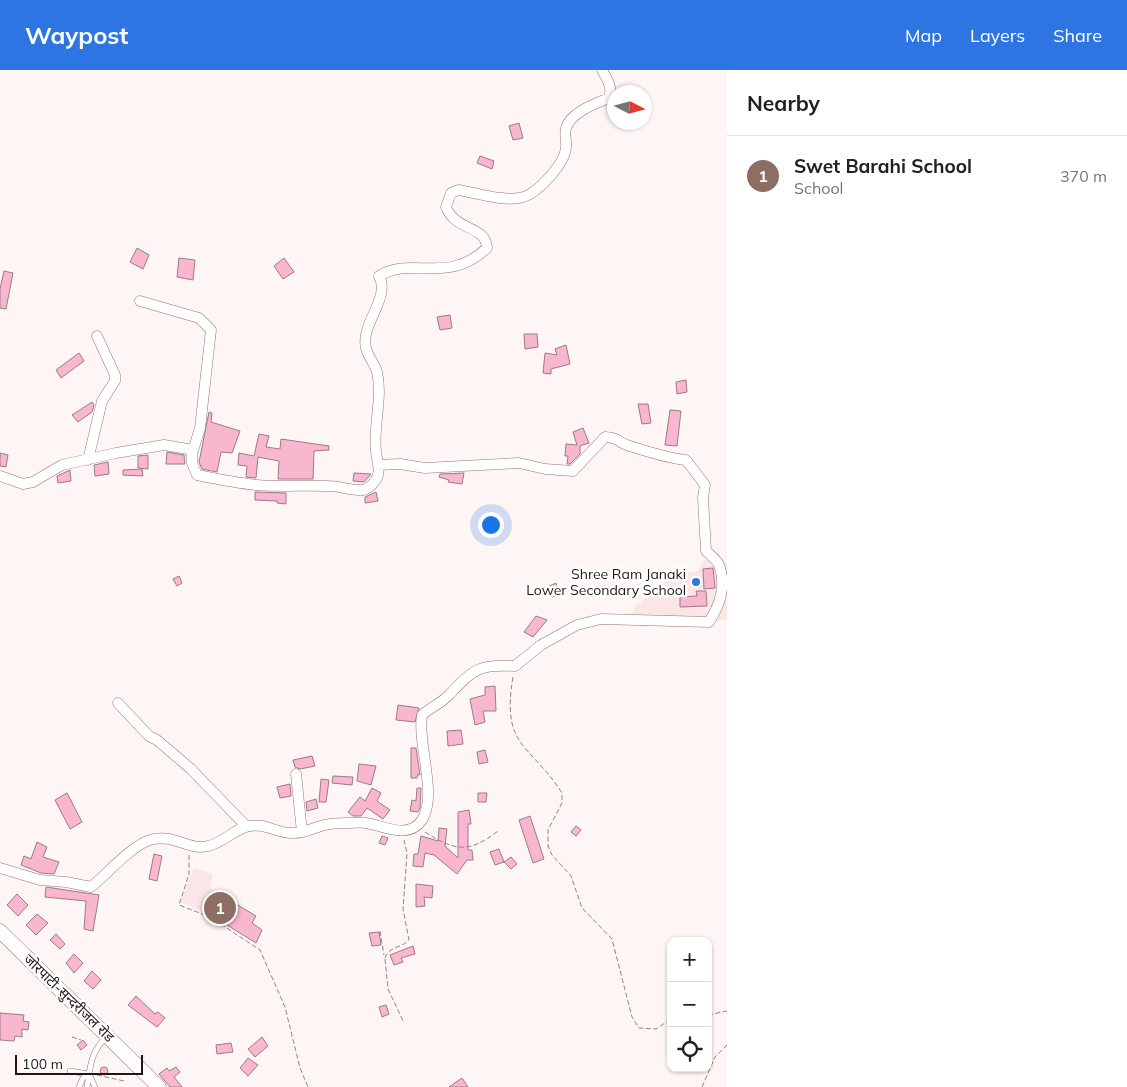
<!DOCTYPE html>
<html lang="en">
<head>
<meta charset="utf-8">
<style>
	body { margin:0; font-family:Mulish,"Noto Sans Devanagari",sans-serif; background:#f6f6f6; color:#202124 }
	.controls { position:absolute; right:15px; bottom:15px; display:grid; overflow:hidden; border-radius:10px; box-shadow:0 1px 4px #0004 }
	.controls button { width:45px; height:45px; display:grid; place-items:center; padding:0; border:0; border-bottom:1px solid #e0e0e0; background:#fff; color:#202124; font:25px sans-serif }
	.compass { position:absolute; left:607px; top:15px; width:45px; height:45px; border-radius:50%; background:#fff; box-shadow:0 1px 4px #0004; rotate:96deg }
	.scale { position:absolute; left:15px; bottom:12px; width:128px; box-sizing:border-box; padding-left:5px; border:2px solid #231515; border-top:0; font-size:14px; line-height:18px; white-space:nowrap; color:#231515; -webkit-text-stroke:4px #fff; paint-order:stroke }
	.you { position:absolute; left:490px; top:454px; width:18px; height:18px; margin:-12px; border:4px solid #fff; border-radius:50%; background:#1a73e8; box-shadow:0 0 0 8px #1a73e833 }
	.badge { display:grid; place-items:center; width:32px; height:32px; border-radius:50%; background:#2d75e2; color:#fff; font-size:16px; font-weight:700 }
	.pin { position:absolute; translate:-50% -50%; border:2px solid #fff; box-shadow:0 1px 5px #0006 }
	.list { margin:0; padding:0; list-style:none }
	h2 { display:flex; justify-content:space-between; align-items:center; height:65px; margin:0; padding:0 20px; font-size:21px }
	h2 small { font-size:16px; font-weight:400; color:#757577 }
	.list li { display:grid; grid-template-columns:32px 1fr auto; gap:15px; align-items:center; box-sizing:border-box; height:80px; padding:0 20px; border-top:1px solid #e0e0e0 }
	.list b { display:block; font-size:19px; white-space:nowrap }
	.list p { margin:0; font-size:16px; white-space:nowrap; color:#757577 }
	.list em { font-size:16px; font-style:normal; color:#757577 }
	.icon { flex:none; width:28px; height:28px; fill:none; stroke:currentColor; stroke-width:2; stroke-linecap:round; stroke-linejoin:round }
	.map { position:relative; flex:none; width:727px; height:1017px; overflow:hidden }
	header { display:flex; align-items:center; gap:30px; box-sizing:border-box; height:70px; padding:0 25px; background:#2d75e2; color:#fff }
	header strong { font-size:24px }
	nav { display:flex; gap:28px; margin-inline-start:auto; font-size:18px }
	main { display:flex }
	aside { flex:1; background:#fff }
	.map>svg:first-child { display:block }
</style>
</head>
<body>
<header>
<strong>Waypost</strong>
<nav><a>Map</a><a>Layers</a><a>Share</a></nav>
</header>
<main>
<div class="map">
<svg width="727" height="1017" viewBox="0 0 727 1017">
	<rect width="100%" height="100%" fill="#fef5f5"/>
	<!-- built -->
	<path fill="#fae6e6" d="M713,479L727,494V549L712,552L656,548L646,557L626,553L634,538L653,521L675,504L697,501Z
		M194,798L213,804L210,818L256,846L252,853L262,860L256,873L211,845L180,832Z"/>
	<!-- building -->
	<path fill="#f9b6cf" stroke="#9c7a87" d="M519,53L523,68L513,70L509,56Z
		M480,86L494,91L492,99L477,93Z
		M137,178L149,185L143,199L130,192Z
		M179,188L195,190L193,210L177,207Z
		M284,188L294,202L283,209L274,196Z
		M4,201L13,203L6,239L0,238V219Z
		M450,245L452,258L440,260L437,247Z
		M524,264H537L538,277L525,279Z
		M566,275L570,294L551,299V304L543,303L545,283L557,285L555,279Z
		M79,283L84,291L61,308L56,300Z
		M686,310L687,322L677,324L676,312Z
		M92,332L94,335L92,342L78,352L72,345Z
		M638,334H648L651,353L642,354Z
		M670,340L681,341L677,376L665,375Z
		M209,342L212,343L211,352L240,361L232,383L221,382L217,402L202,399L199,392Z
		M583,358L589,373L580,376V384L570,394H567L568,386H565L566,374L577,375L573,362Z
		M259,364L269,366L266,377L280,379L281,369L329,376V380L314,381L313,409H278L279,391L258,387L256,408L246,407L247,396L238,395L239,383L254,386Z
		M167,382L184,385L185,394H166Z
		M0,383L8,385L6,397L0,396Z
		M148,385V399L138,398V386Z
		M108,392L109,404L95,406L94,395Z
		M142,399L143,406L123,405V400Z
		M70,400L71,411L58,413L57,406Z
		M354,403L371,404L364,412L353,411Z
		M464,403L462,414L448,412L449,410L439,407L440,404Z
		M255,422L286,423V434L277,433V431L255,430Z
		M376,422L378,431L365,433V427Z
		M713,498L715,518L704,519L703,499Z
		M179,506L182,513L177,516L173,509Z
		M556,513L559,525L552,527L547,517Z
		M696,521H706L707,536L680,537V527L697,526Z
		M536,546L547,550L533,567L524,562Z
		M495,616L496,641H483L485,652L475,655L470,629L485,625V617Z
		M398,635L419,638L415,652L396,650Z
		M461,660L463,674L448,676L447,661Z
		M411,678H416L420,705L418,704L417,708H411Z
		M485,680L488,692L479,694L477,682Z
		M312,686L315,696L300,699L295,697L293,690Z
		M359,694L376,696L371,715L357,711Z
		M333,706L353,707L352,715L332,713Z
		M321,709L329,710L326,732H319Z
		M290,714L291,726L280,728L277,717Z
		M372,718L381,723L377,731L390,740L383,749L367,738L361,746H353L348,742L360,727L365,731Z
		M417,718H421L420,738L418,742L410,741L412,730L416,731Z
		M67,723L82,752L70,759L55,730Z
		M478,723H487L486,732H478Z
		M316,729L318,738L307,741L306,732Z
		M469,740L471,754H468V780H472L473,790H467L457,804L434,785L425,783L423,797L413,796L414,784H418L421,766L438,771L439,758L447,759L445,776L458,788V742Z
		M530,746L544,789L533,793L519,750Z
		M576,756L581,760L576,766L571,762Z
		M382,766L388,768L385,775L379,773Z
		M37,772L47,777L43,787L59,792L54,804L41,803L21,795L24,786L31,789Z
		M499,779L504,792L495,795L490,782Z
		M154,784L162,786L157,811L149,809Z
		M511,787L517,794L511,799L504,792Z
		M416,814L433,816L432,828L424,827L425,836L416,837Z
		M46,817L99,825L93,861L84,859L86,831L45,827Z
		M17,824L28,835L18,846L7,835Z
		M226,828L256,846L252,853L262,860L256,873L211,845L215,838L219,841Z
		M37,844L48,853L36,865L26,855Z
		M379,862L381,875L372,876L369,863Z
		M56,864L65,874L60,879L50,870Z
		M413,876L415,884L401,888L403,892L394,895L390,885Z
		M74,884L83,893L74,903L66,893Z
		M92,901L101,910L93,919L84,911Z
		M136,926L155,944L158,942L165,948L157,957L128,935Z
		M386,935L389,944L382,947L379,937Z
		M0,943L24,945L23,951L29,952L28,960L22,959V967L15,966L14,971L0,970Z
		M262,967L268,976L255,987L248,979Z
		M83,970L87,975L81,980L77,975Z
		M231,973L233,982L217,984L216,975Z
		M248,988L258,995L248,1006L240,998Z
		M176,997L180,1002L174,1007L182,1017H170L159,1004L167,998L169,1001Z
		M100 1001a4 4 0 1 1 8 0a4 4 0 1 1-8 0Z
		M462,1008L468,1017H449Z"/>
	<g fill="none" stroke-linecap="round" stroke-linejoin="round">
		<defs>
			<path id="service" d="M70,1001L89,1004
				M89,1004L95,1017
				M79,1017L83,1008L89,1004
				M87,1017C91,993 90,984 107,966"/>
			<path id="minor" d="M140,231L199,248L211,260L200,358L192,384
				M88,390L102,331L115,311V305L97,266
				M0,406L23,414L33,412L62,395L116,383L164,375L188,379L192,384V393L197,405C217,409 237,413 257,415C281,417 305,415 329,416C340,416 352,421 363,420C368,419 372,415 375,411C382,402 377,391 376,382C373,355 383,328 377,302C375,294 368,287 366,278C360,254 391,228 379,206C412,185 447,216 487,178C486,155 456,162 446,137L451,123L458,120C478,123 499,131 519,128C536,126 565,94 566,77C567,71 564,64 566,58C571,42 595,34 609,28C613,17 607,9 602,0
				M118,633L149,666L157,670L191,699L246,756
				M296,704L302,762
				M0,798L40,810L66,812L91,817C106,805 132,775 150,770C174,763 188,781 208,776C223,773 234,759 249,756C267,753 275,763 292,763C304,764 314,757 325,755C332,753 340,753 348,753C354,753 360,752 366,753C385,756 408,770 422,750C438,725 417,674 422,645C431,637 442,633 450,624C474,599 478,594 515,596L541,575L577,555L601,549L709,552C720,535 727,516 719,495C717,490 710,485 706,481L703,428L705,415L686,390C666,388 646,381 627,375C616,371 620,368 605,367L573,401L545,399L519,393L425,398L400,394L378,395"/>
			<path id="secondary" d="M0,861L159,1017"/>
		</defs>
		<!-- service casing -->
		<use href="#service" stroke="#967272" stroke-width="6"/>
		<!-- minor casing -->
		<use href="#minor" stroke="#967272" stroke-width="11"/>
		<!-- secondary casing -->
		<use href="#secondary" stroke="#967272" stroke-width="15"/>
		<!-- path -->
		<path stroke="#918585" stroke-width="1" stroke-dasharray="5 2.5" stroke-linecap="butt" d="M513,607C501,678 530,673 562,723V733L548,760V776L552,785L571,806L582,838L612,869L632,947L639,958L656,959L671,949
			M425,762C455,781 468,784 498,761
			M189,785V804L179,835L210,847L260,880L285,937L300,998L308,1017
			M380,861L384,885
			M385,888C389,876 402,878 409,870L403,839L407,783L404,770
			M385,889L388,919L404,953
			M708,945L727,941
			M72,967L81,970
			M97,1005L124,1011
			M702,1017L715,987L727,975"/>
		<!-- service -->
		<use href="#service" stroke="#fff" stroke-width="5"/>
		<!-- minor -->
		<use href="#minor" stroke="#fff" stroke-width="10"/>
		<!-- secondary -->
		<use href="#secondary" stroke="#fff" stroke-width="14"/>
	</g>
	<!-- markers -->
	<circle fill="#2d75e2" stroke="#fff" stroke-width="2" cx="696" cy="512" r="5"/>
	<g text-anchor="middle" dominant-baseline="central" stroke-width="5" stroke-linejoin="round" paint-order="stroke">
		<!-- poi labels -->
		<g font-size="14" fill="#231515" stroke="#fff" text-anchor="end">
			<text x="686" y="504">Shree Ram Janaki<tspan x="686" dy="16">Lower Secondary School</tspan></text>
		</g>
		<!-- street labels -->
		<g font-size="14" fill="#231515" stroke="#fff">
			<text transform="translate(69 928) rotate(44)">जोरपाटी-सुन्दरीजल रोड</text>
		</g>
	</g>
</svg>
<div class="controls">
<button>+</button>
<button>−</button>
<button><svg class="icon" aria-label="locate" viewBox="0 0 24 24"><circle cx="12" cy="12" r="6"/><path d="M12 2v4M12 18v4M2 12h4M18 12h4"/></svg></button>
</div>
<svg class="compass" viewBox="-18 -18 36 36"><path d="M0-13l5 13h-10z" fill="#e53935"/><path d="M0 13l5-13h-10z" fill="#757577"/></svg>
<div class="scale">100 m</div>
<div class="you"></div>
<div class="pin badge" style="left:220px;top:838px;background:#8d6e63">1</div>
</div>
<aside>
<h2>Nearby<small></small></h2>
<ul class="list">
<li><span class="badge" style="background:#8d6e63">1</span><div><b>Swet Barahi School</b><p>School</p></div><em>370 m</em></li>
</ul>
</aside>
</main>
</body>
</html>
